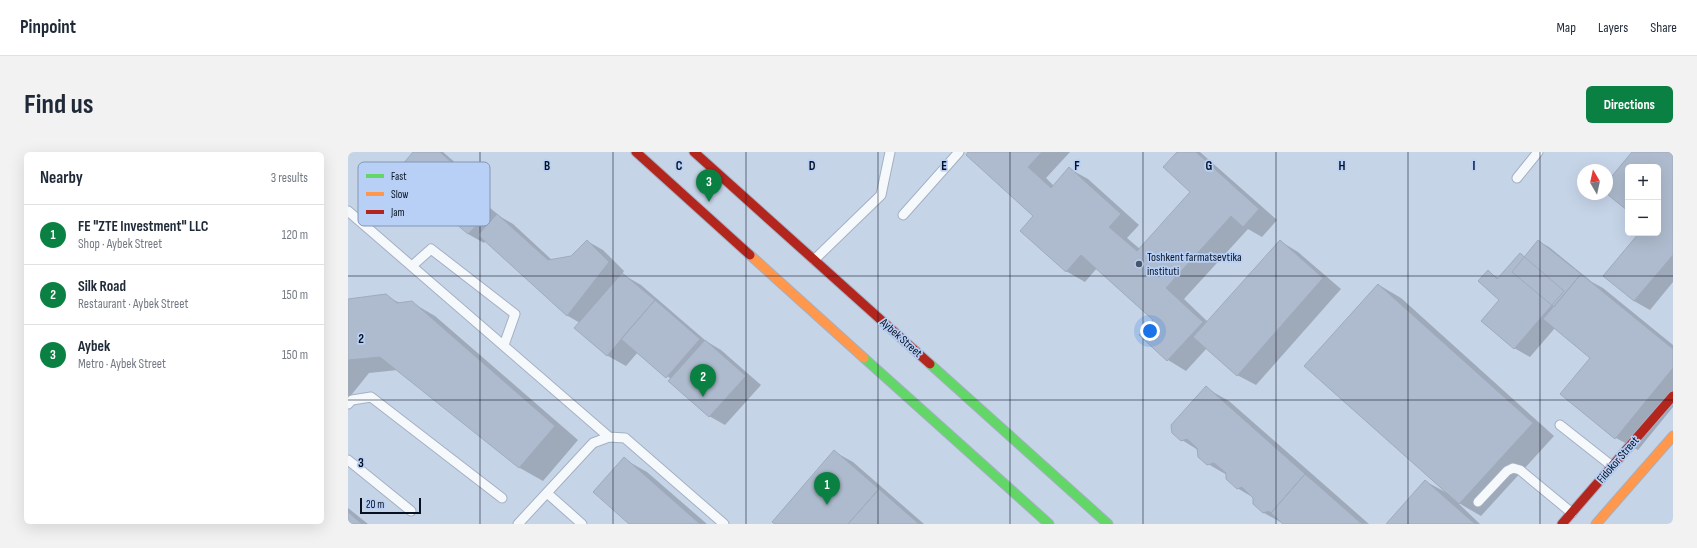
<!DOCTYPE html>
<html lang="en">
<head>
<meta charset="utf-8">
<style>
	body { margin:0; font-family:"Sofia Sans Condensed",sans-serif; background:#f2f2f3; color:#1f2937 }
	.controls { position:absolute; right:12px; top:12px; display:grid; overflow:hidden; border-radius:6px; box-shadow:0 4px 16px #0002 }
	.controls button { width:36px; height:36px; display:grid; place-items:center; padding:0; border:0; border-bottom:1px solid #e0e1e3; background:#fff; color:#1f2937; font:20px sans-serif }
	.compass { position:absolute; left:1229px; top:12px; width:36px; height:36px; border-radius:50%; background:#fff; box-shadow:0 4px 16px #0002; rotate:351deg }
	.scale { position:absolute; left:12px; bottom:10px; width:61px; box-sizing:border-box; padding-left:4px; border:2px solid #071121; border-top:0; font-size:11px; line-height:14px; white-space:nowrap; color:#071121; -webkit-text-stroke:3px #b8d0f6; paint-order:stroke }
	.you { position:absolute; left:802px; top:179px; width:14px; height:14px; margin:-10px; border:3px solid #fff; border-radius:50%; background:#1a73e8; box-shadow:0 0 0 6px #1a73e833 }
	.badge { display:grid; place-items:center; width:26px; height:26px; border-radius:50%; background:#0b8043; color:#fff; font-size:13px; font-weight:700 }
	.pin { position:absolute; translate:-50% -33px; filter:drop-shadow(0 1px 2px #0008) }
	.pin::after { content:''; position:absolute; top:21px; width:14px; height:12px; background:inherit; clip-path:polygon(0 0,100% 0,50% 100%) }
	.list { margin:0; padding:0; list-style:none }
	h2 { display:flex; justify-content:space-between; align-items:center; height:52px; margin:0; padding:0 16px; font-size:17px }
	h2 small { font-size:13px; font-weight:400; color:#747a83 }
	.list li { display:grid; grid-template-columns:26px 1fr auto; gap:12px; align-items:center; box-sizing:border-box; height:60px; padding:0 16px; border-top:1px solid #e0e1e3 }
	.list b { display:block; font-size:15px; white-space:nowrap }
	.list p { margin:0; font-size:13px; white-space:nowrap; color:#747a83 }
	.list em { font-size:13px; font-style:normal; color:#747a83 }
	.map { position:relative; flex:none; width:1325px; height:372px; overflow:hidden; border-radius:6px }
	header { display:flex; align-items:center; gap:24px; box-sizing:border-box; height:56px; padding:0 20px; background:#fff; border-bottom:1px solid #e0e1e3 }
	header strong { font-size:19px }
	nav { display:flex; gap:22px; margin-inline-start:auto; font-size:14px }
	.intro { display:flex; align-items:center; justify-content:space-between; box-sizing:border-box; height:96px; padding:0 24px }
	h1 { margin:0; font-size:28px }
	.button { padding:10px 18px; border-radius:6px; background:#0b8043; color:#fff; font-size:14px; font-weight:700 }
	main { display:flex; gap:24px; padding:0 24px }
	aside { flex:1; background:#fff; border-radius:6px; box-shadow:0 4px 16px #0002 }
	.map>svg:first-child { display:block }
</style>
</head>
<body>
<header>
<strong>Pinpoint</strong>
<nav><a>Map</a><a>Layers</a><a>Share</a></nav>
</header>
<div class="intro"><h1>Find us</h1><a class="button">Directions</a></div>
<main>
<aside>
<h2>Nearby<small>3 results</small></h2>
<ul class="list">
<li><span class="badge">1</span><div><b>FE &quot;ZTE Investment&quot; LLC</b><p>Shop · Aybek Street</p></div><em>120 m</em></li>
<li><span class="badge">2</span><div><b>Silk Road</b><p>Restaurant · Aybek Street</p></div><em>150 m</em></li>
<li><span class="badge">3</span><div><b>Aybek</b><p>Metro · Aybek Street</p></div><em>150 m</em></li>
</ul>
</aside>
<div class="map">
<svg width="1325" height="372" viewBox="0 0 1325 372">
	<rect width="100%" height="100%" fill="#c6d4e8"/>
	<!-- shadow -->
	<path fill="#0003" d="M66,0H95L118,20L74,72L58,63Z
		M622,0H722L698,26L706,34L722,17L740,27L791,73L779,86L792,97L844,40L830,0H852L929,68L914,85L900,77L836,147L860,170L932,89L950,100L993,137L908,233L889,223L859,196L838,219L820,208L806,168L749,116L737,130L718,119L687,64Z
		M1286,0H1325V130L1302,158L1286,149L1256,123L1292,81H1310V15H1280V58L1259,40V31Z
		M115,37L130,46L153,65L165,72L204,108L224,105L239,89L255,98L276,119L274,122L293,133L358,189L373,198L413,233L377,273L361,264L323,227L290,200L278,214L260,204L228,176L232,171L220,164L138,88L136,91L120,82Z
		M1190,89L1201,95L1244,130L1255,136L1325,193V255L1290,298L1268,286L1244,205L1207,176L1182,205L1166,196L1153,147L1140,120L1151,126L1172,102L1177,105Z
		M1031,133L1053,146L1206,284L1133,364L1109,350L1132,372H1039L1077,329L1099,341Z
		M38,144L52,151L63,150L87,164L230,288L195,329L172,316L50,218L21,221L0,247V148Z
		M858,236L881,249L1021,372H936L916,361L906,346L889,336L879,323L860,312L850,298L834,288Z
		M487,300L505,310L576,372H429Z
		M276,307L299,320L359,372H283Z
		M0,356L20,372H0Z"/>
	<!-- building -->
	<path fill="#aebbce" stroke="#9fabbc" d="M65,0H92L104,11L58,64L31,40Z
		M620,0H694L680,15L703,36L721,15L773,62L761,75L789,99L842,40L815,15L829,0H848L911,57L895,75L883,64L818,136L855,170L819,209L791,183L805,168L733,103L718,120L672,79L685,64L618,3Z
		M1284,0H1325V103L1286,149L1255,124L1291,81H1310V15H1280V59L1259,42V30Z
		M115,35L142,59L120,82L93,59Z
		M149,62L200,108L223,104L239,88L261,110L219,164L130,83Z
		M932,88L975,126L889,224L845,185Z
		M1190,88L1233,122L1206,155L1164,120Z
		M1172,101L1216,139L1166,197L1133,169L1151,148L1130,129L1140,118L1149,127Z
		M274,121L307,148L259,204L226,176Z
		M1233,122L1325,197V216L1267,287L1212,242L1242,206L1195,167Z
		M1030,132L1185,271L1111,352L956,214Z
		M38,142L49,151L64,149L207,274L171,316L32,205L0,208V147Z
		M307,148L352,187L318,226L273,187Z
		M357,188L398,224L361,265L320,229Z
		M858,234L957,322L923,361L921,359L915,361L905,352V346L894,335L889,337L878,327V321L866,311L859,313L850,305L849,296L839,287L833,289L824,281L823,273Z
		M486,298L531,337L500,372H427L424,370Z
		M276,305L352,372H281L245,340Z
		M957,322L1014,372H935L923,361Z
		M1077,328L1127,372H1038Z
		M531,337L571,372H500Z
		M0,360L14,372H0Z"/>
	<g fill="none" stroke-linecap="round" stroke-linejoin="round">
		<defs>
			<path id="lane" d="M1169,26L1190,0
				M0,59L261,285
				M555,63L611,0
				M466,108L533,43L542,0
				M64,114L83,97L167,162L156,193
				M0,252L4,248L23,245L154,346
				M1212,273L1264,314
				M0,308L63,359
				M199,341L234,372
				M1130,350L1159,319L1165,316L1172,318L1224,361
				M170,372L245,291L261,285L277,286L376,372"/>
			<path id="fast" d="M516,206L701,372
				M582,212L760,372"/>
			<path id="slow" d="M402,103L516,206
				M1248,372L1325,284"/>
			<path id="jam" d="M288,0L402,103
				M346,0L582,212
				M1214,372L1325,244"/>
		</defs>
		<!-- lane casing -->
		<use href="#lane" stroke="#a4b0c2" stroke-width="11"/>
		<!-- fast casing -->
		<use href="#fast" stroke="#a4b0c2" stroke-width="11"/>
		<!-- slow casing -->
		<use href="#slow" stroke="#a4b0c2" stroke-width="11"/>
		<!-- jam casing -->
		<use href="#jam" stroke="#a4b0c2" stroke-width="11"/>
		<!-- lane -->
		<use href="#lane" stroke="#f6f9fc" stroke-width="9"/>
		<!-- fast -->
		<use href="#fast" stroke="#63d668" stroke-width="9"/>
		<!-- slow -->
		<use href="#slow" stroke="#ff974d" stroke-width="9"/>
		<!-- jam -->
		<use href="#jam" stroke="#b3261e" stroke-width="9"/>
	</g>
	<!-- grid -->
	<path fill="none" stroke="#071121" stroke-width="1" stroke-opacity="0.55" d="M132,0V372M265,0V372M398,0V372M530,0V372M662,0V372M795,0V372M928,0V372M1060,0V372M1192,0V372M0,124H1325M0,248H1325"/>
	<!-- markers -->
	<circle fill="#4a5567" stroke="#b8d0f6" stroke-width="1.5" cx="791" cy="112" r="4"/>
	<g text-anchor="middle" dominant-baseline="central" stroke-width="3.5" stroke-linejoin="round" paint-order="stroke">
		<!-- poi labels -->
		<g font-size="12" fill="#071121" stroke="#b8d0f6" text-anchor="start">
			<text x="799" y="105">Toshkent farmatsevtika<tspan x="799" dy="14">instituti</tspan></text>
		</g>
		<!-- street labels -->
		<g font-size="12" fill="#071121" stroke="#b8d0f6">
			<text transform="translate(553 186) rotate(42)">Aybek Street</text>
			<text transform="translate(1270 308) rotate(-49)">Fidokor Street</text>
		</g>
	</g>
	<!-- legend -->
	<rect x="10" y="10" width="132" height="64" rx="6" fill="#b8d0f6" stroke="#8397b6" stroke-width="1"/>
	<rect x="18" y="22" width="18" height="4" fill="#63d668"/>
	<rect x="18" y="40" width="18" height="4" fill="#ff974d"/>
	<rect x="18" y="58" width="18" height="4" fill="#b3261e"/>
	<g font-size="11" fill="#071121">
		<text x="43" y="28">Fast</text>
		<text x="43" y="46">Slow</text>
		<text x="43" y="64">Jam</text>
	</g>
	<g font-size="13" text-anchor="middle" font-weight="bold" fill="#071121" stroke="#b8d0f6" stroke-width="3.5" stroke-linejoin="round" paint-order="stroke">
		<text x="199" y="18">B</text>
		<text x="331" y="18">C</text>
		<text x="464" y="18">D</text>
		<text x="596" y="18">E</text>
		<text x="729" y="18">F</text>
		<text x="861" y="18">G</text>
		<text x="994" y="18">H</text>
		<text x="1126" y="18">I</text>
		<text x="13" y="191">2</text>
		<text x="13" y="315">3</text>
	</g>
</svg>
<div class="controls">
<button>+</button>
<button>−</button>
</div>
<svg class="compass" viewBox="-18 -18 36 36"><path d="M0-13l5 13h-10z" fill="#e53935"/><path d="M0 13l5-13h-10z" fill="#747a83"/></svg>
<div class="scale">20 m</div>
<div class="you"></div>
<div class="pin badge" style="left:479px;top:353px">1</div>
<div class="pin badge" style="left:355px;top:245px">2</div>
<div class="pin badge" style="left:361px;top:50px">3</div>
</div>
</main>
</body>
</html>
